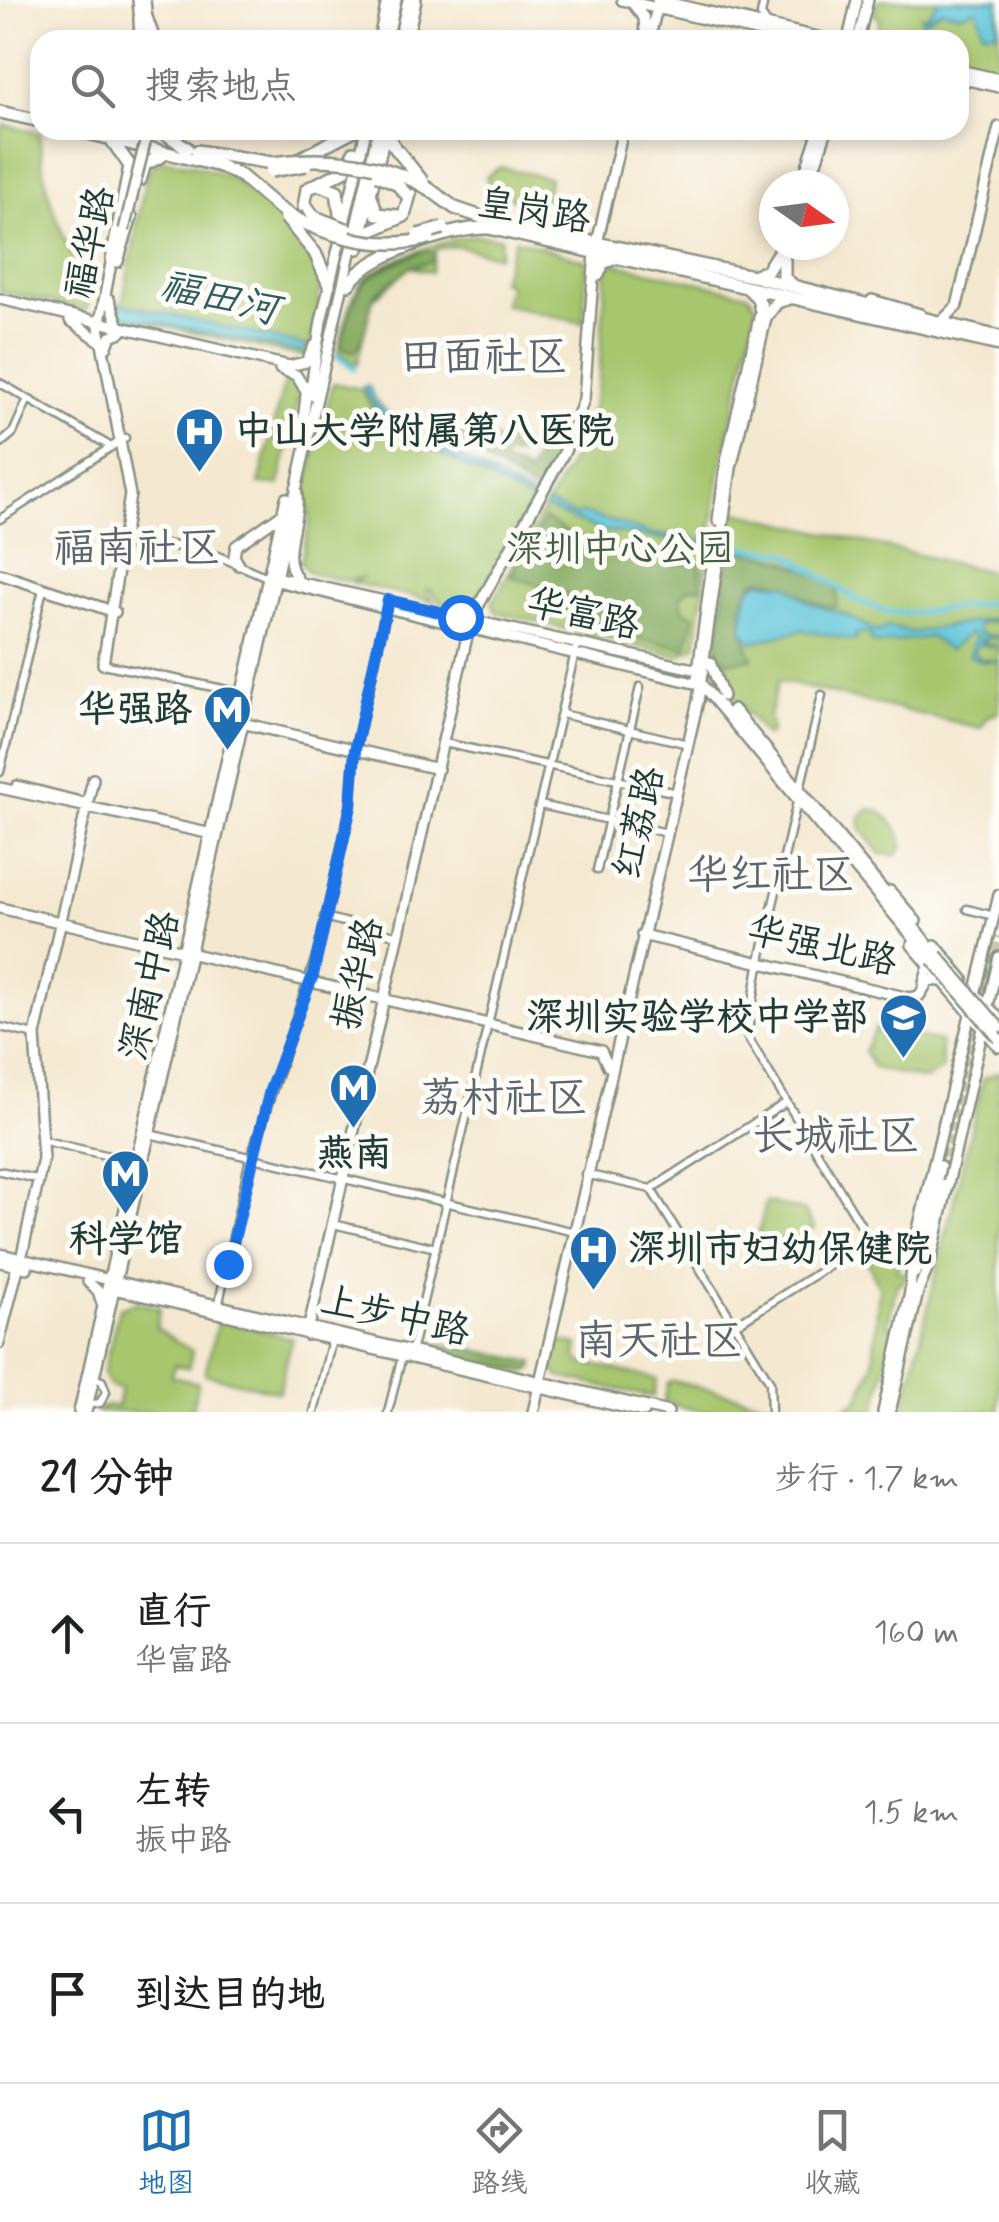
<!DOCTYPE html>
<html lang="zh">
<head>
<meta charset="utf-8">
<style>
	body { margin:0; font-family:Mynerve,"LXGW WenKai TC",sans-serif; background:#f6f6f6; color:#202124 }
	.compass { position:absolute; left:759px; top:170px; width:90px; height:90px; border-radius:50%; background:#fff; box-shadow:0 5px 15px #0003; rotate:104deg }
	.stop { position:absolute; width:30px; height:30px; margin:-22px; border:8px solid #1a73e8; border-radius:50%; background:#fff }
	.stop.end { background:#1a73e8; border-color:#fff; box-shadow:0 2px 10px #0008 }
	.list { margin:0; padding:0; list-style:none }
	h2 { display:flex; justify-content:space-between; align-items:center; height:130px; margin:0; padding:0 40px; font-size:42px }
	h2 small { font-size:32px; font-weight:400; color:#757577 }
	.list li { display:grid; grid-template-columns:65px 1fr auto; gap:30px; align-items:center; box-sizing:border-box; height:180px; padding:0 40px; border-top:2px solid #e0e0e0 }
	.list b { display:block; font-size:38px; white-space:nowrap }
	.list p { margin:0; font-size:32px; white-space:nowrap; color:#757577 }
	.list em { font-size:32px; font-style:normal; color:#757577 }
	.icon { flex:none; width:55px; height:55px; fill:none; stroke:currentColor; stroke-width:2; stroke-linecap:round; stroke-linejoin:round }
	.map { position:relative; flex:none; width:999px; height:1412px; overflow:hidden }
	.search { position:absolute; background:#fff; box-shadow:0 5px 15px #0003; left:30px; right:30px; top:30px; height:110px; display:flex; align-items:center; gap:25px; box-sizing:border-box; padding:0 35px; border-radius:30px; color:#757577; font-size:38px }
	.sheet { height:670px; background:#fff }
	nav { display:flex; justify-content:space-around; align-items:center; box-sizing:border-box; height:140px; border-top:2px solid #e0e0e0; background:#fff; font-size:28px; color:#757577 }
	nav a { display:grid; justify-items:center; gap:5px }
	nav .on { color:#1f6fb2 }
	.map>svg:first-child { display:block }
</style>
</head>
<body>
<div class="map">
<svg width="999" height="1412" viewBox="0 0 999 1412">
	<rect width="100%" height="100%" fill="#fdfcf7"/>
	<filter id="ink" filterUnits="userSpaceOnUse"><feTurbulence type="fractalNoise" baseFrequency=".01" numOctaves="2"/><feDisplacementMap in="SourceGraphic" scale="20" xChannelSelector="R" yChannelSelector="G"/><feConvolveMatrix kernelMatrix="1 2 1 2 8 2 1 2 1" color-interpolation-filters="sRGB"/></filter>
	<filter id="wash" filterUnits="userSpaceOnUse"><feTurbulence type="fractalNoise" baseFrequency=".0048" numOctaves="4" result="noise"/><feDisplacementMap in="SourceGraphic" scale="40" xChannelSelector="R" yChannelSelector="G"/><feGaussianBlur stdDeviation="2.25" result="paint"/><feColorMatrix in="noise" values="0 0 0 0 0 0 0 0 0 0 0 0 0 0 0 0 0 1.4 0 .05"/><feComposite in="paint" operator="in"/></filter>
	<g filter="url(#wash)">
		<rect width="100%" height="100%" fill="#f4e8d0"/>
		<!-- green -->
		<path fill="#a7c66e" stroke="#638251" stroke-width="2.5" d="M878,0H999V67L959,58V40H891L878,27L880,18L874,15Z
			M5,125L40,133C39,174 62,258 96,281L86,310L0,291V131Z
			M165,160C186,164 207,167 226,176C252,188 312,244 318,272C323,296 314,335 305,357L120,317L146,175L153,164Z
			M500,167L549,178L547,197L535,204L491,193L486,177Z
			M476,235L501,238L499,256L457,246L436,249L431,272L411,267L371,301L357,364L338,352C344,330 348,303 360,284C375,262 450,239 476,235Z
			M515,239L587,261L583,323L504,304L509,284L501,281Z
			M613,263L748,294L757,306L719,477L696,646L678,656L496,612L492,603L572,459L593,405L599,381L606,269Z
			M285,379L294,381L300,393L279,485L259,484Z
			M333,383L361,389L381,423L532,502L475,603L462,608L439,602L430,589L426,591L433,601L353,583L364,577L346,581L309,573L301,562L310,521L305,491Z
			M733,511L999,574V712L987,717L981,728L778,681L769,717L772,731L766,736L719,678L715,663Z
			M870,809C885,810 902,831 903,846L897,855L881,854L861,829L860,817Z
			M876,1028L940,1042L942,1069L925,1080L874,1068L864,1051Z
			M999,1072V1412H903L983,1079Z
			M766,1202L805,1211L815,1228L768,1256L753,1257Z
			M874,1245L901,1254L897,1271L905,1273L904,1281L897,1284L888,1324L894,1328L875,1412H837L858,1400L873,1365L879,1287L863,1251Z
			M136,1302L160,1308L156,1328L192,1351L189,1368L175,1365L172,1376L198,1383L191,1412H96L106,1405L117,1407L121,1389L110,1386L103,1374L119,1308Z
			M218,1320L292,1338L279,1392L205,1374Z
			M557,1340L578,1345L576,1356L580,1362L657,1379L653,1397L559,1377L551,1366Z
			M673,1381L768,1403L766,1412H704L664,1403L668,1383Z"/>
		<!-- forest -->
		<path fill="#85ab61" stroke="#52744a" stroke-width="2.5" d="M425,250L434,254L433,261L411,267L374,295L362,342L354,352L340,347C359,276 359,278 425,250Z
			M463,432L526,446L520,454L504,456L503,463L520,467L527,475L539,449L559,454L539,495L484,460L480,448L461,443L458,438Z
			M545,519L575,538L644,554H666L671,565L700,562L701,587L688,588L680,599L684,610L695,616L686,648L602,632L597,627L595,610L585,619L572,617L563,609L566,594L510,576Z
			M735,550C775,555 804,565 837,590V607C807,609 789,576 756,580C736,596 742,638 753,659L728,662L719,653L717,641L729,556Z
			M429,1341L534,1362L533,1368L525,1373L437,1352Z"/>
		<!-- water -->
		<path fill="#5dc5da" stroke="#3e8187" stroke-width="2.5" d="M938,0H999L997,32L983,31L977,9L960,14L941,10L923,22L921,16H927Z
			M119,303L307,346L305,353L117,314Z
			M368,385L378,404L396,421L533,497L531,501L393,426L378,412L363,387Z
			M546,503L576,516L583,513L652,534L705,540V545L599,530L544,508Z
			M760,581L787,585L811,604L844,614L878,632L887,627L913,632L999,618V621L980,623L977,629L980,634L999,637L979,640L999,648L979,644L973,651L980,659L999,661H981L969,655L975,636L970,633L949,650L930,637L880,644L872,642L870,634H856V641L802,630L752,642L742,629C746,612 741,588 760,581Z"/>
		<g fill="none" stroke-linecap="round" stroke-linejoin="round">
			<!-- river -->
			<path stroke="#5dc5da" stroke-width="6" d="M338,356L354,368
				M731,546L786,553L857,600L888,612L917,613L999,602"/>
		</g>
	</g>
	<g filter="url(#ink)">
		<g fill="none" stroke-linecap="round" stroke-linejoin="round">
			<!-- major-tunnel -->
			<path stroke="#c9c6b1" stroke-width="9" stroke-dasharray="9 4.5" stroke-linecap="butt" d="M983,1004L999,936
				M942,1157L975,1014
				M948,1158L980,1019"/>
			<defs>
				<path id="minor" d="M764,0L761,15L768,25
					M0,383L108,445
					M0,444L13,433L28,399
					M0,519L125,438
					M124,536L211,553L267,577
					M103,664L242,693
					M822,695L760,960L747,1036L870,1240L913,1250
					M562,714L684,743
					M444,743L673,792
					M0,772L43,589
					M540,805L663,832
					M597,870L640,687
					M967,909L994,916
					M324,917L399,936
					M0,1027L35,1035
					M149,1134L575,1232
					M41,1140L135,1162
					M0,1171L36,1179
					M585,1174L651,1189L770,1382L771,1412
					M651,1189L787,1102
					M333,1224L436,1248
					M218,1307L249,1163L320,944L351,805L355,750L387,608
					M735,1325L870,1240
					M0,1326L15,1268
					M0,1345L20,1266
					M411,1353L577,644
					M87,1405L100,1403L106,1392L102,1381L90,1377
					M314,1412L332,1340
					M388,1412L402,1356"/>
				<path id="major" d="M138,0L140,22
					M145,0L147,22
					M622,0L794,40
					M657,0L830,40
					M633,4L644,18L645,31
					M379,40L387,0
					M387,40L396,0
					M399,40L408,0
					M407,40L416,0
					M649,40L658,4
					M848,40L857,0
					M858,40L868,0
					M959,70L999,79
					M959,78L999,87
					M801,185L819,130
					M808,185L827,130
					M361,237L386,131
					M775,261L781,245
					M783,262L788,245
					M0,299L289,366L306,362L314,346
					M109,299L119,326
					M872,300L920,314
					M70,320L100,341
					M941,322L957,306L999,127
					M107,346L111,336L121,332
					M280,369L296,375L306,391
					M310,395L321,321L366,130
					M302,432L307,386
					M296,488C303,516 278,555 297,578
					M718,520L726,461L762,305
					M239,565L234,556L236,546L282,514
					M0,574L115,612
					M270,576L703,671
					M269,579L702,685L932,960
					M710,662L723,696
					M103,664L130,495L99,327L112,258
					M697,678L712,565
					M733,709L937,955
					M242,723L438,769
					M17,786L84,803
					M0,788L212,834
					M890,891L916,921
					M0,908L183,951
					M642,935L909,998L919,996L929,980L940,981
					M912,945L999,1047
					M935,945L963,979
					M189,953L601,1051L608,1066
					M924,983L929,966
					M973,991L999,1018
					M0,1254L668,1412
					M0,1262L27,1268
					M20,1264L43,1159L35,1035L93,779
					M923,1267L942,1185
					M915,1273L940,1166
					M88,1282L98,1291L102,1303
					M110,1288L644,1412
					M910,1292L913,1250L999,895
					M917,1294L931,1260L999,957
					M307,1335L471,619L565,451L584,399L595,252L623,130
					M79,1412L286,498
					M86,1412L378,130
					M533,1412L698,701L731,468L768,310
					M883,1412L911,1288
					M890,1412L918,1292"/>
				<path id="highway" d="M146,17L154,40
					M140,18L141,40
					M0,112L40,121
					M76,130L220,166L241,176L276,206
					M160,130L187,148
					M386,130L393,145
					M197,151L272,163
					M301,158L354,130
					M140,180L145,164L162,156
					M320,185L337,191L340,214
					M429,189L455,208L493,221L752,276L999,337
					M371,196L377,214L398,216
					M304,207L307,189L344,171L354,152
					M358,248L370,231L404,216L410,194
					M315,253L329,285
					M112,260L130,166L113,142
					M784,260V278L794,286
					M117,261L131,217
					M598,275L603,263L615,258
					M752,276L767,271L777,255
					M349,284C366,255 456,226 489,228L999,345
					M748,288L758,298L761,311
					M767,315L777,302L790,298"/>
			</defs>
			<!-- minor casing -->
			<use href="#minor" stroke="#8a9282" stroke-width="11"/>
			<!-- major casing -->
			<use href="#major" stroke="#8a9282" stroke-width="14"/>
			<!-- highway casing -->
			<use href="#highway" stroke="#8a9282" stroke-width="16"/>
			<!-- minor -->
			<use href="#minor" stroke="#fff" stroke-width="6"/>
			<!-- major -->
			<use href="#major" stroke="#fff" stroke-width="9"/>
			<!-- highway -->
			<use href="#highway" stroke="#fff" stroke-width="11"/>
			<defs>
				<path id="major-bridge" d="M124,230L148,130
					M937,955L999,1027
					M932,960L999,1039"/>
				<path id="highway-bridge" d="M393,145L423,182
					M272,163C325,156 381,160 429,189
					M271,171L306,165
					M378,175L396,183L407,195
					M276,206C316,235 380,252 429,238
					M307,207L314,217L346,229
					M285,217L315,253
					M418,235L443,228"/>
			</defs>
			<!-- major-bridge casing -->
			<use href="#major-bridge" stroke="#8a9282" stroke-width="14" stroke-linecap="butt"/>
			<!-- highway-bridge casing -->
			<use href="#highway-bridge" stroke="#8a9282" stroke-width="16" stroke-linecap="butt"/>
			<!-- major-bridge -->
			<use href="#major-bridge" stroke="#fff" stroke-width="9"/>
			<!-- highway-bridge -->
			<use href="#highway-bridge" stroke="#fff" stroke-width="11"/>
		</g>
	</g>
	<g fill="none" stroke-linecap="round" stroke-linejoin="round" filter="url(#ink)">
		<!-- route -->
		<path stroke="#1a73e8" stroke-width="12" d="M228,1264L270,1090L313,975L351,806L355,750L388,600L460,617"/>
	</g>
	<!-- icons -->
	<defs>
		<symbol id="hospital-pin" viewBox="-11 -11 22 30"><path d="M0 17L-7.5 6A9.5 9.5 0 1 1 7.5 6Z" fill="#1f6fb2" stroke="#fdfcf7"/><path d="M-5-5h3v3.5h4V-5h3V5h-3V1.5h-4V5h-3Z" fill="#fff"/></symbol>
		<symbol id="metro-pin" viewBox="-11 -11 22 30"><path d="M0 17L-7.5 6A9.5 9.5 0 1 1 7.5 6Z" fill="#1f6fb2" stroke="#fdfcf7"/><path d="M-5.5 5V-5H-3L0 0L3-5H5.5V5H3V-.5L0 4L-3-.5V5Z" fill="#fff"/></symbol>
		<symbol id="school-pin" viewBox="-11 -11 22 30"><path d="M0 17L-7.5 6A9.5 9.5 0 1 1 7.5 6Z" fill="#1f6fb2" stroke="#fdfcf7"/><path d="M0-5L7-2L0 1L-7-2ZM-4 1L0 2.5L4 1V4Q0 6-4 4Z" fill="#fff"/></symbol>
	</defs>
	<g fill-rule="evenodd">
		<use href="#hospital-pin" x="172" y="404" width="55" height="75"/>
		<use href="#metro-pin" x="200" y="682" width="55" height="75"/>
		<use href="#school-pin" x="876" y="990" width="55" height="75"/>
		<use href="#metro-pin" x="326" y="1060" width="55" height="75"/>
		<use href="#metro-pin" x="98" y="1146" width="55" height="75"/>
		<use href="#hospital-pin" x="566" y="1222" width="55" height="75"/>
	</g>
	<g text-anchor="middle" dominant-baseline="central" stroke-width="10" stroke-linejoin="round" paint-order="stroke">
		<!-- street labels -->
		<g font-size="38" fill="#1f3d34" stroke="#fdfcf7">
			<text transform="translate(534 212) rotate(9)">皇岗路</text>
			<text transform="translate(91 243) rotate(-78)">福华路</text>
			<text transform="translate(583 615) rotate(13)">华富路</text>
			<text transform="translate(640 823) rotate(-77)">红荔路</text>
			<text transform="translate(822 947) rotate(13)">华强北路</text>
			<text transform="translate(359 974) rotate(-77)">振华路</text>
			<text transform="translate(151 986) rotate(-77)">深南中路</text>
			<text transform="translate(395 1317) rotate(13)">上步中路</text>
		</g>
		<!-- poi labels -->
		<g font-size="38" font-weight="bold" fill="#1f3d34" stroke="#fdfcf7" text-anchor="start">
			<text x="234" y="432">中山大学附属第八医院</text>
			<text x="192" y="710" text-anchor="end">华强路</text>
			<text x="868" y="1018" text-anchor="end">深圳实验学校中学部</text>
			<text x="354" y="1154" text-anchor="middle">燕南</text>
			<text x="126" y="1240" text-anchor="middle">科学馆</text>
			<text x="628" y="1250">深圳市妇幼保健院</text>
		</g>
		<!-- park labels -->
		<g font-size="38" fill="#415f42" stroke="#fdfcf7">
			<text x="620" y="550">深圳中心公园</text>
		</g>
		<!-- water labels -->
		<g font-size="40" font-style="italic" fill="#2e5f5e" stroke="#fdfcf7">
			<text transform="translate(219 299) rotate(13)">福田河</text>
		</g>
		<!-- quarter labels -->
		<g font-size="42" fill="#5d656f" stroke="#fdfcf7">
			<text x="484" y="358">田面社区</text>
			<text x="137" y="549">福南社区</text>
			<text x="771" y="876">华红社区</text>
			<text x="504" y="1099">荔村社区</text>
			<text x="836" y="1137">长城社区</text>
			<text x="659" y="1342">南天社区</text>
		</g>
	</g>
</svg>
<svg class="compass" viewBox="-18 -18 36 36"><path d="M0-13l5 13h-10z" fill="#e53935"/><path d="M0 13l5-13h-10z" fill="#757577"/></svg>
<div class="stop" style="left:460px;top:617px"></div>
<div class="stop end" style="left:228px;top:1264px"></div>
<div class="search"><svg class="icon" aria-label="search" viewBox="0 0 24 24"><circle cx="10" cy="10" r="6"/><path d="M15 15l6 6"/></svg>搜索地点</div>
</div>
<section class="sheet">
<h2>21 分钟<small>步行 · 1.7 km</small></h2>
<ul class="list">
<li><svg class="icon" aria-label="ahead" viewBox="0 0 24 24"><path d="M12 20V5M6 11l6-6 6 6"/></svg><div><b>直行</b><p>华富路</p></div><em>160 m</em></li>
<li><svg class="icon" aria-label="left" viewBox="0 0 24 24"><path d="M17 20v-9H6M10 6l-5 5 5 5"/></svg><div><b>左转</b><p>振中路</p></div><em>1.5 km</em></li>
<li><svg class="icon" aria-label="arrive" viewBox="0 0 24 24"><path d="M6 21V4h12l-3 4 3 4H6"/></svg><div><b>到达目的地</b></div></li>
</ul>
</section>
<nav>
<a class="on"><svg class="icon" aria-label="map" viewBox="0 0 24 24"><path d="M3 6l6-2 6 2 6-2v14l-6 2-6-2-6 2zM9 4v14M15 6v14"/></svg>地图</a>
<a><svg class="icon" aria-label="directions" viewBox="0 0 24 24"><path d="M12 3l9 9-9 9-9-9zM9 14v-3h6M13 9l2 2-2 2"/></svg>路线</a>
<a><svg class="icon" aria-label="saved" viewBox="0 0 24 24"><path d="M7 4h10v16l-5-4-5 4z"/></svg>收藏</a>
</nav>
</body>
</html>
